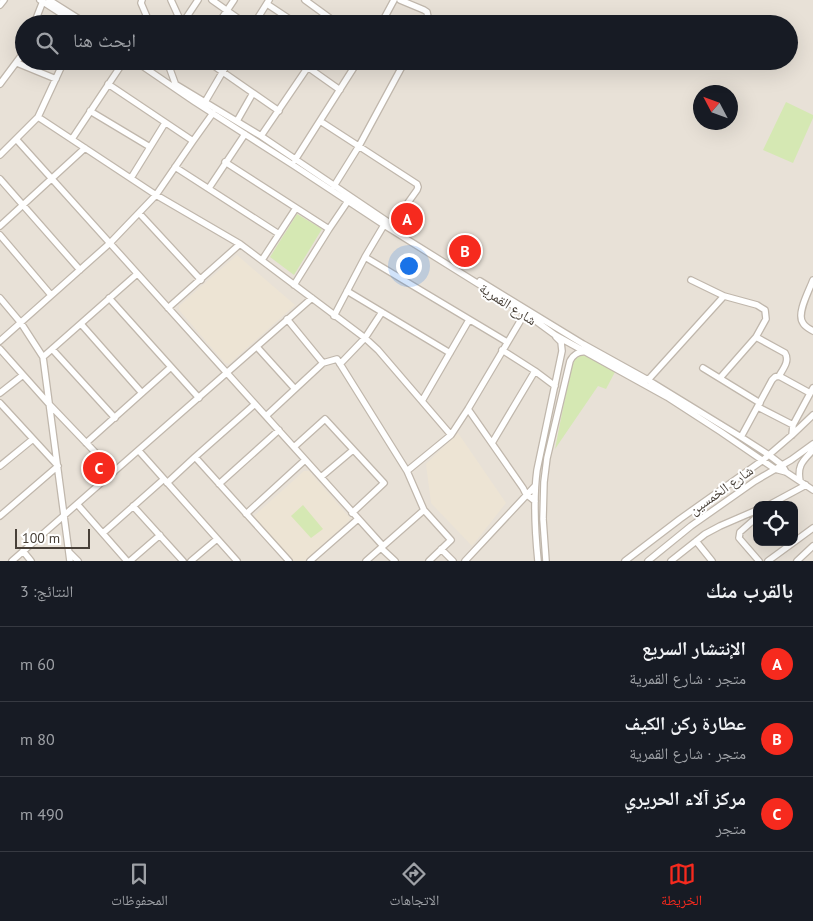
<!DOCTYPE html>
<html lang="ar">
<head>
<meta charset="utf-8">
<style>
	body { margin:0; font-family:"PT Sans","Noto Naskh Arabic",sans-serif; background:#242831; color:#f1f3f6; direction:rtl }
	.controls { position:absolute; right:15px; bottom:15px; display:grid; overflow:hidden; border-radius:10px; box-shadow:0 5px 20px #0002 }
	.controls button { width:45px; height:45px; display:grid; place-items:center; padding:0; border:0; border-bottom:1px solid #363941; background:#171b24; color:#f1f3f6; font:25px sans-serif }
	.compass { position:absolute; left:693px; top:85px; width:45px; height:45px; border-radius:50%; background:#171b24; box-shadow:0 5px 20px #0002; rotate:311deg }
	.scale { position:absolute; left:15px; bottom:12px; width:75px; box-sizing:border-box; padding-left:5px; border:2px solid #484038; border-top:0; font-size:14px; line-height:18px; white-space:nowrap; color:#484038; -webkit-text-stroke:4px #fff; paint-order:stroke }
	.you { position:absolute; left:408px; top:265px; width:18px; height:18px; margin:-12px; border:4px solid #fff; border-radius:50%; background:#1a73e8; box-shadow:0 0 0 8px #1a73e833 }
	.badge { display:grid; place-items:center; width:32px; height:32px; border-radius:50%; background:#f62a1e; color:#fff; font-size:16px; font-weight:700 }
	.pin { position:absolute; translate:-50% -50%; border:2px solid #fff; box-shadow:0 1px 5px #0006 }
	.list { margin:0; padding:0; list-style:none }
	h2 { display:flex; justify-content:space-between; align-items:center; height:65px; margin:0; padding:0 20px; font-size:21px }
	h2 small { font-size:16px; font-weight:400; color:#9ea1a6 }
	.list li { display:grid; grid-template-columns:32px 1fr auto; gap:15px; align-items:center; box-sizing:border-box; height:75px; padding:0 20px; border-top:1px solid #363941 }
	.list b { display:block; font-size:19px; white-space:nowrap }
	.list p { margin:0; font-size:16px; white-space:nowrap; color:#9ea1a6 }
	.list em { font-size:16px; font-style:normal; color:#9ea1a6 }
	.icon { flex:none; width:28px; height:28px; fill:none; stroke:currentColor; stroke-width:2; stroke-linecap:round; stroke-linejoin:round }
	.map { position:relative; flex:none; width:813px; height:561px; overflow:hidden; direction:ltr }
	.search { position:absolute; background:#171b24; box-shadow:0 5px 20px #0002; left:15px; right:15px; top:15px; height:55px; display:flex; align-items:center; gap:12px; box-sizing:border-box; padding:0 18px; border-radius:28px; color:#9ea1a6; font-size:19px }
	.sheet { height:290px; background:#171b24 }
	nav { display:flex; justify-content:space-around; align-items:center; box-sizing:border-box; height:70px; border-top:1px solid #363941; background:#171b24; font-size:14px; color:#9ea1a6 }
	nav a { display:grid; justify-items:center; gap:2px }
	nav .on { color:#f62a1e }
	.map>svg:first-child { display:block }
</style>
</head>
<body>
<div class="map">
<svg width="813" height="561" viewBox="0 0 813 561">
	<rect width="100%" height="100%" fill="#f4f0e9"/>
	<!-- residential -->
	<path fill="#e8e1d7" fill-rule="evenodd" d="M0,0H813V561H0ZM24,24H789V61H24ZM700,92H730V122H700ZM757,505H794V542H757Z"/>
	<!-- education -->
	<path fill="#ede4d4" d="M237,255L295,305L229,364L225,363L179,310V306Z
		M458,433L506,503L472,546L431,503L426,464Z
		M304,471H309L350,518L349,521L305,561H292L254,518L255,515Z"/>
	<!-- green -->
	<path fill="#d5e8b3" d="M786,102L813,115V118L793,163L763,150Z
		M297,214L322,229L294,275L270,257Z
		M582,355C594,358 606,364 615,372L606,389L598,386L555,449L572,362L576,358Z
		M303,505L323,529L311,538L291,516Z"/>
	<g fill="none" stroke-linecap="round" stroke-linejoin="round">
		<defs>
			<path id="minor" d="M40,0L77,24
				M49,0L87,24
				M142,0L141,3L150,24
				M171,0L182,24
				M212,0L246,24
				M305,0L338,24
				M400,0L424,10L427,12L428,17L425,24
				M267,4L297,24
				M0,5L4,0
				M34,24L43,1
				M182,24L198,0
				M218,24L234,0
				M254,24L269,0
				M381,24L394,0
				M135,61L195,102L293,165L384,225L525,313L555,335L667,397L721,432L775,469L786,472L813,490
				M167,61L175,83
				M207,61L279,111
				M299,61L340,90
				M17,63L56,79
				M0,84L24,52
				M108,84L193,141
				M175,84L261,136L406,234
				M205,102L229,61
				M90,111L150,147
				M38,117L156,195L240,244L365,338L378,350L451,435
				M237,121L253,93
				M320,121L417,184L418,187L417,190L392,225
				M261,136L312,61
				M16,139L383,546
				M72,139L124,61
				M0,155L38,117L64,61
				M295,160L358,61
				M225,162L329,229
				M175,167L279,234
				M131,178L165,123
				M0,179L80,270
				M334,186L359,146L405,61
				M209,188L245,134
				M139,213L201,280
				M0,226L85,148
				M0,235L51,295
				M365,257L507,342
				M262,260L296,208
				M691,280L724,296
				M813,280C809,291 796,314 803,323C805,327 810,329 813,331
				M480,281L583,344L648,380L741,437L769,455L782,465L786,472
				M294,285L329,229L348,201
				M347,291L450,353
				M0,298L21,323L43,357L70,561
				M109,298L199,398
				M168,308L240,244
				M334,316L365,257L384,225
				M287,319L323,363
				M81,324L142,393
				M756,337L785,353C790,361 783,369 779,376
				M0,341L110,243L156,195L193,141L213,113
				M257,347L295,389
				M0,349L49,404L114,472
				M52,349L115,418
				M502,350L535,371L555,386
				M43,357L137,274
				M340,364L365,338L382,312
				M703,368L760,403
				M648,380L724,296L757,305L765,310L766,319L756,337L720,378
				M0,393L23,375
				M422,401L469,320
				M0,403L58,466L0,516
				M255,404L195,457L289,561
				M758,407L793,425
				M468,409L523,488L526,494L535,501
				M266,416L323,363L337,359L407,471L424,510L451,540L429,561
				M792,435L793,425L813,388
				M741,437L772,380L775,377L779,376L810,393
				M86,443L171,367
				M492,443L535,371
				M294,447L325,419L384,483L352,513
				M139,451L237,561
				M0,466L33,439
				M407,471L451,435L468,409L525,313
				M321,477L353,450
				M800,481C797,465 803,461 813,450
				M167,483L195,457
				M219,484L279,430
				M77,504L127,561
				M769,505L806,485
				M133,506L183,561
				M246,514L305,460
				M757,517L740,532L739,538L759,561
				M103,533L164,479
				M696,541L712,561
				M794,542L813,528
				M381,548L395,561
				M441,549L453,561
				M23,551L31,561
				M69,552L78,561
				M12,561L312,298
				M130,561L160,535
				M191,561L217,539
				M310,561L358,519
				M366,561L424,510
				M465,561L535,486
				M538,561C535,531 533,500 537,470L562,351L561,342L556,337
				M546,561L543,519L544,482L547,458L570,361C573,355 579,351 586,352
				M625,561L680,519L763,460L792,435L813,415
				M648,561L691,526L755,481L791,460L813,444
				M671,561L705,534L720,526L757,510
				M768,561L794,542
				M797,561L813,546"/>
		</defs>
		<!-- minor casing -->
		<use href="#minor" stroke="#c0b7ac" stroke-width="8"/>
		<!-- minor -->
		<use href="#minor" stroke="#fff" stroke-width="5.5"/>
	</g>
	<g text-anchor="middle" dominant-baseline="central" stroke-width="4" stroke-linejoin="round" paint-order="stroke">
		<!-- street labels -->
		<g font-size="14" fill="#484038" stroke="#fff">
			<text transform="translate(508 304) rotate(33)">شارع القمرية</text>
			<text transform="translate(721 490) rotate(-35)">شارع الخمسين</text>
		</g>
	</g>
</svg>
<div class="controls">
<button><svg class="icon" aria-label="locate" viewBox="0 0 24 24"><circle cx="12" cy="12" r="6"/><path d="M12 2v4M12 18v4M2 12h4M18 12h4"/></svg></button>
</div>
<svg class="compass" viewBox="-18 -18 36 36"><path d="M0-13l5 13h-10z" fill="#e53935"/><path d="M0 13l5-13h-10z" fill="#9ea1a6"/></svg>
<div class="scale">100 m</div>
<div class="you"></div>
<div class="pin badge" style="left:407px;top:219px">A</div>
<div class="pin badge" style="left:465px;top:251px">B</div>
<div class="pin badge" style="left:99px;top:468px">C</div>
<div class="search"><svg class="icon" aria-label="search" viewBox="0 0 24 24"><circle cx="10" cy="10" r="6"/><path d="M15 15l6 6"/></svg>ابحث هنا</div>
</div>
<section class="sheet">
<h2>بالقرب منك<small>النتائج: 3</small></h2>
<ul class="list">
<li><span class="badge">A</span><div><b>الإنتشار السريع</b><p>متجر · شارع القمرية</p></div><em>60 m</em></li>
<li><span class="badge">B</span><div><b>عطارة ركن الكيف</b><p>متجر · شارع القمرية</p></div><em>80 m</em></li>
<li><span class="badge">C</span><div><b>مركز آلاء الحريري</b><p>متجر</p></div><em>490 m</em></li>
</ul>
</section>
<nav>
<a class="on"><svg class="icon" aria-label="map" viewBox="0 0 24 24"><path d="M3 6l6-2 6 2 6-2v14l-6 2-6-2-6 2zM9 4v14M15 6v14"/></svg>الخريطة</a>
<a><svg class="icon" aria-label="directions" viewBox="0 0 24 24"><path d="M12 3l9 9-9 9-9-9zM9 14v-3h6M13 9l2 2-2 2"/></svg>الاتجاهات</a>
<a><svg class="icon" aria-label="saved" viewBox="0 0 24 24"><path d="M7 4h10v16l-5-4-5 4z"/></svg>المحفوظات</a>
</nav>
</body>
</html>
